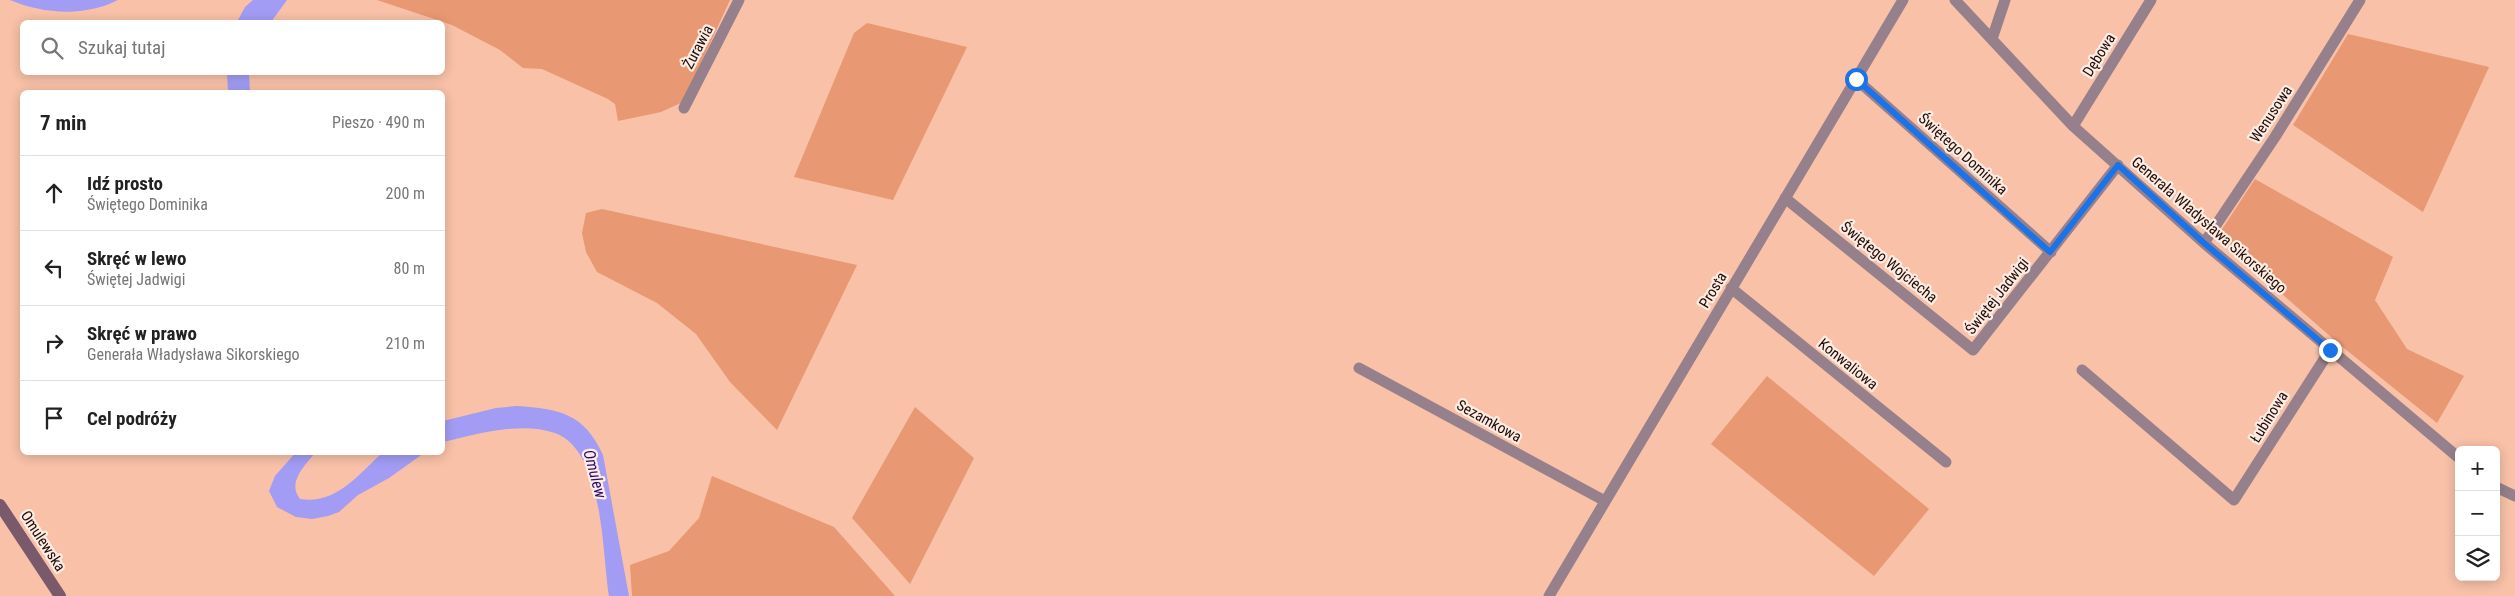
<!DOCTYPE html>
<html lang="pl">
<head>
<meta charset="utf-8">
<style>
	body { margin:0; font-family:"Roboto Condensed",sans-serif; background:#f6f6f6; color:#222 }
	.controls { position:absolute; right:15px; bottom:15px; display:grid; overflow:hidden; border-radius:8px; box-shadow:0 2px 12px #0003 }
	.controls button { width:45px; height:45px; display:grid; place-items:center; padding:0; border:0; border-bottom:1px solid #e0e0e0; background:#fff; color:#222; font:25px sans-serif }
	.stop { position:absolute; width:15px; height:15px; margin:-11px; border:4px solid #1a73e8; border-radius:50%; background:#fff }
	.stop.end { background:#1a73e8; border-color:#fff; box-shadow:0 1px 5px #0008 }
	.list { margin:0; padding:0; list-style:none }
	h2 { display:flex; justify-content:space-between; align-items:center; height:65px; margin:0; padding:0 20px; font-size:21px }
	h2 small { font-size:16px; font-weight:400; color:#767676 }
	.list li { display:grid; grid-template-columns:32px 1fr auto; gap:15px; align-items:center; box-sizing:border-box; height:75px; padding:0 20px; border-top:1px solid #e0e0e0 }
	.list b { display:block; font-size:19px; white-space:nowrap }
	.list p { margin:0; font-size:16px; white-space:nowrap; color:#767676 }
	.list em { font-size:16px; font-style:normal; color:#767676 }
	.icon { flex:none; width:28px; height:28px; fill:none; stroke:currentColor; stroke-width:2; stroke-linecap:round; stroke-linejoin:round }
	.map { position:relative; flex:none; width:2515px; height:596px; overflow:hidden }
	.search { position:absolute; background:#fff; box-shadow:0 2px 12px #0003; left:20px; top:20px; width:425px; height:55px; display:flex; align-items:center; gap:12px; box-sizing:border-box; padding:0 18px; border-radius:8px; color:#767676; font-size:19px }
	.panel { position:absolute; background:#fff; box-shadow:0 2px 12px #0003; left:20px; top:90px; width:425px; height:365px; border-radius:8px }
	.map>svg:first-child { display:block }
</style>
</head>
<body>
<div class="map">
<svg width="2515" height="596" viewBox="0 0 2515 596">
	<rect width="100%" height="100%" fill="#f8c1a8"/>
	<!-- green -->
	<path fill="#e89872" d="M377,0H730L683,102L661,112L618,121L615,104L608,99L542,69L523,68L500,50L452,25Z
		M867,23L967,47L893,200L794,177L854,33Z
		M2348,34L2489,67L2423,212L2293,125Z
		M2255,179L2393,257L2375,300L2407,349L2464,376L2437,423L2339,344L2217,237Z
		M602,209L857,265L777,430L730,382L696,334L657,303L597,272L586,252L582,233L586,213Z
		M1767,376L1929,509L1874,576L1711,444Z
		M915,407L974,458L910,584L852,518Z
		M712,476L834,527L895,596H632L630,565L669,551L699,518Z"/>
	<!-- water -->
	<path fill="#a29cf4" d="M10,0H118C85,17 43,14 10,0Z
		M253,0H287L271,22H237L245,7Z
		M227,73H249L250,92H228Z
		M517,406C559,409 584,413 603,455L629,596H609C602,553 604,451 555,433C521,421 477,434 443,442V421L496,408Z
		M296,452L315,453C304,466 287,483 300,499C336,505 359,474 382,453H424L389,478L358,495L339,512L328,516L312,519L296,517L277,507L269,491L275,476Z"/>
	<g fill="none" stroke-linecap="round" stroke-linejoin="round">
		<!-- street -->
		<path stroke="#96808b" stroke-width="11" d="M1955,0L2073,126L2204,243L2459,458
			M1992,39L2005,0
			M1856,79L2051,252
			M684,108L739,0
			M2073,126L2151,0
			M1785,198L1973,350L2118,165
			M2204,243L2275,137L2360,0
			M1731,288L1946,462
			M1359,368L1605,501
			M2082,370L2234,500L2330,350
			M2496,487L2515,496
			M1549,596L1903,0"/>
		<!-- secondary -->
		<path stroke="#7a5a6a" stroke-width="12" d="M0,505L60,596"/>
	</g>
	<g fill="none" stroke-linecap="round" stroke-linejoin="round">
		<!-- route -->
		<path stroke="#1a73e8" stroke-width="6" d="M1856,79L2050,252L2118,165L2204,243L2330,350"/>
	</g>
	<g text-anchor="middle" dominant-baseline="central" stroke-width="4.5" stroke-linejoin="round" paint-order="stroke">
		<!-- street labels -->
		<g font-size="15" fill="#1f0d05" stroke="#fdece4">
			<text transform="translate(698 47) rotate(-62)">Żurawia</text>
			<text transform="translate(2099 55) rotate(-58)">Dębowa</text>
			<text transform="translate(2271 114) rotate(-57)">Wenusowa</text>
			<text transform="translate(1963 154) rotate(42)">Świętego Dominika</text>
			<text transform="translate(2209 225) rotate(41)">Generała Władysława Sikorskiego</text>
			<text transform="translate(1889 262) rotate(39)">Świętego Wojciecha</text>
			<text transform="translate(1713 290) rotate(-59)">Prosta</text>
			<text transform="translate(1997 296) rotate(-52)">Świętej Jadwigi</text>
			<text transform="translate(1848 364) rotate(39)">Konwaliowa</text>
			<text transform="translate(2269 417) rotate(-58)">Łubinowa</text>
			<text transform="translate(1489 421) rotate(29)">Sezamkowa</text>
			<text transform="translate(43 541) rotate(57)">Omulewska</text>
		</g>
		<!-- water labels -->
		<g font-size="16" font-style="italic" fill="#2b0d6f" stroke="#fdece4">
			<text transform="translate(595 474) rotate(75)">Omulew</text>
		</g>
	</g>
</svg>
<div class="controls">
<button>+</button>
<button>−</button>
<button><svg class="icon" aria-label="layers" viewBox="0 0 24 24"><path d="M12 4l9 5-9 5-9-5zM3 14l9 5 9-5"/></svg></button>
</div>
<div class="stop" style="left:1856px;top:79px"></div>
<div class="stop end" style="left:2330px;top:350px"></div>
<div class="search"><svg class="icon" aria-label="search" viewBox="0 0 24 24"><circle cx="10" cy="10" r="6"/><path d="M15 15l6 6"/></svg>Szukaj tutaj</div>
<section class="panel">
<h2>7 min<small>Pieszo · 490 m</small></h2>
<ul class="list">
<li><svg class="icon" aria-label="ahead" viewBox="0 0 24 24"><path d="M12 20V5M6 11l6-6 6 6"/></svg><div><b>Idź prosto</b><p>Świętego Dominika</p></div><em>200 m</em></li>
<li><svg class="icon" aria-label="left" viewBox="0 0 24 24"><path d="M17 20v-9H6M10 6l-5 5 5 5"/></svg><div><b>Skręć w lewo</b><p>Świętej Jadwigi</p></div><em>80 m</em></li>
<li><svg class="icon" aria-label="right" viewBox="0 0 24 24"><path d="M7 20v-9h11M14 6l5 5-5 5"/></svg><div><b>Skręć w prawo</b><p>Generała Władysława Sikorskiego</p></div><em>210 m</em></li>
<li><svg class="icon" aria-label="arrive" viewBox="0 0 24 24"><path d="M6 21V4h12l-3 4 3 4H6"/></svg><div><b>Cel podróży</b></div></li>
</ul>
</section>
</div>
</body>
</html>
